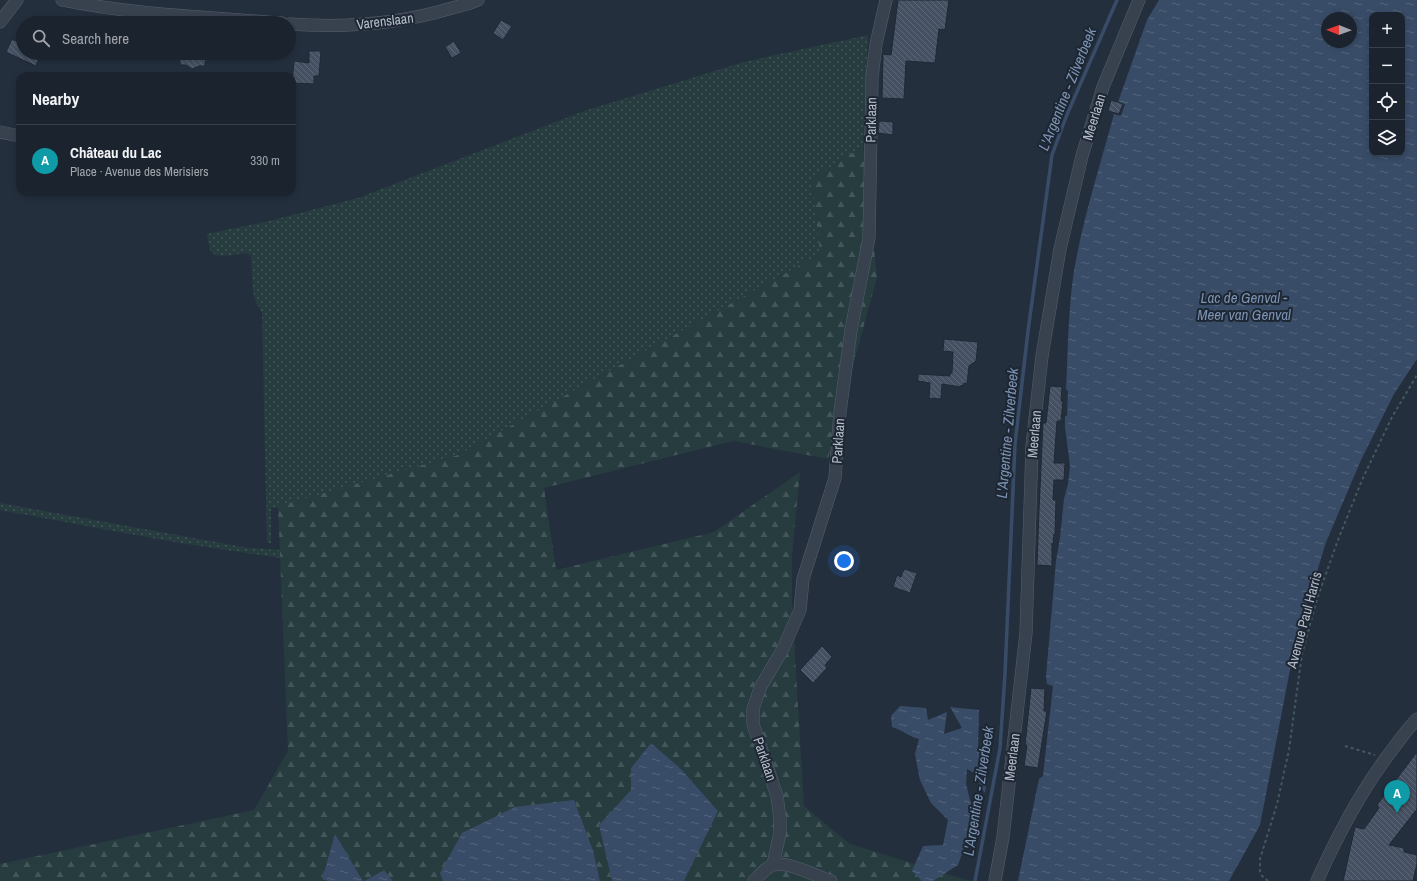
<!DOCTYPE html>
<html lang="en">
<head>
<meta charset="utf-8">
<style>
	body { margin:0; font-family:"Archivo Narrow",sans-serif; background:#242b36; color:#f1f3f6 }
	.controls { position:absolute; right:12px; top:12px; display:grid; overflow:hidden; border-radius:8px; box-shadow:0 2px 6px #0003 }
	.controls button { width:36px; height:36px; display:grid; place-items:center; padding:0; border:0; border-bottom:1px solid #39404a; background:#1b232e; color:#f1f3f6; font:20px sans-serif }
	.compass { position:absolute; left:1321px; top:12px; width:36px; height:36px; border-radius:50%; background:#1b232e; box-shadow:0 2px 6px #0003; rotate:271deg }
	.you { position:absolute; left:844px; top:561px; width:14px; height:14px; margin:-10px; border:3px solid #fff; border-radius:50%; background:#1a73e8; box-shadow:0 0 0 6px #1a73e833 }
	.badge { display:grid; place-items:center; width:26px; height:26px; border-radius:50%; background:#d93025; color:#fff; font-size:13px; font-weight:700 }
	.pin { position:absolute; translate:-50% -33px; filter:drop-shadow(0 1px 2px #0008) }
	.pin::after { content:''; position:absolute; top:21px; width:14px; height:12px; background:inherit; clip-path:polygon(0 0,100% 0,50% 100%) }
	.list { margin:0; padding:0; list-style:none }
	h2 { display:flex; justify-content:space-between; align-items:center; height:52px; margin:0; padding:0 16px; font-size:17px }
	h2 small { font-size:13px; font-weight:400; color:#a0a4aa }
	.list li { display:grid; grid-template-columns:26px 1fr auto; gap:12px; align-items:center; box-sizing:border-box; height:72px; padding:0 16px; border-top:1px solid #39404a }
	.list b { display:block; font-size:15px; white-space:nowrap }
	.list p { margin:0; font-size:13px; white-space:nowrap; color:#a0a4aa }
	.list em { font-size:13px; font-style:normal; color:#a0a4aa }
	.icon { flex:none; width:22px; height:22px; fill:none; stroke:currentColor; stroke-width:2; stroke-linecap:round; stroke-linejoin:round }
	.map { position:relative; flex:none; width:1417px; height:881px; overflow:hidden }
	.search { position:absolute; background:#1b232e; box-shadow:0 2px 6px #0003; left:16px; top:16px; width:280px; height:44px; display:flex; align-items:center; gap:10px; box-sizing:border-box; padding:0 14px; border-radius:22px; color:#a0a4aa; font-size:15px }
	.panel { position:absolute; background:#1b232e; box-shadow:0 2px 6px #0003; left:16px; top:72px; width:280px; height:124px; border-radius:12px }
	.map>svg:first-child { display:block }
</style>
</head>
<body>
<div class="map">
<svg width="1417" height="881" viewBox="0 0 1417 881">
	<defs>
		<pattern id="grass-dots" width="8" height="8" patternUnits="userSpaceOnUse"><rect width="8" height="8" fill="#263c3f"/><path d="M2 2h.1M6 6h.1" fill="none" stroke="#435659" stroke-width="1.8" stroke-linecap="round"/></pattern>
		<pattern id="forest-firs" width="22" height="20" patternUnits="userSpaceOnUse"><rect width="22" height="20" fill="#263c3f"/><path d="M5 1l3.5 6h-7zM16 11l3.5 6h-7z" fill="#435659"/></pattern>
		<pattern id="water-ripples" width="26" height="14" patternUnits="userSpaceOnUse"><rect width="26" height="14" fill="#394c67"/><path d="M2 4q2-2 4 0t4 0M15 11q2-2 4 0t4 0" fill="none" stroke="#53647b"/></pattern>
		<pattern id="building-back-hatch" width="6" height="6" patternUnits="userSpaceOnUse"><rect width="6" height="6" fill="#455162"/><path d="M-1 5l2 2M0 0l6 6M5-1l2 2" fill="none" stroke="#5d6877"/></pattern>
	</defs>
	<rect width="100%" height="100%" fill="#242f3e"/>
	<!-- grass -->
	<path fill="url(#grass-dots)" d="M868,35L863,146L812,179L820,254L458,455L286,507L271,508V543H267L262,313L256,302L253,292L251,256L246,253L226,256L215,255L210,250L207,234L265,222L358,198L584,111L744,62Z
		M0,503L249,548L280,550V558L174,542L0,510Z"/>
	<!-- forest -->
	<path fill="url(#forest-firs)" d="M863,146L877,277L828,459L733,441L544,488L556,570L714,532L800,472L792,555V607L804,806L850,844L970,881H684L718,811L681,769L651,743L631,768V790L599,825L612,881H600L593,850L574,800L440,873L443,881H393L384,870L363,881L335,834L322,878L328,881H0V864L254,810L288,751L278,506L458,455L820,254L812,179Z"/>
	<!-- water -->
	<path fill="url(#water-ripples)" fill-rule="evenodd" d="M1159,0H1417V359L1394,394L1361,460L1326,542L1295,644L1260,825L1229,881H1018L1039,779L1043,776L1053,686L1047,684L1046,676L1056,561L1060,538L1064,499L1068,484L1070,466L1065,427V416H1067L1068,391L1066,389C1068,350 1068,310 1074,271C1083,218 1100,166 1114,114L1121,116L1125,104L1118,102L1147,20ZM1372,15H1402V153H1372ZM1327,18H1351V42H1327Z
		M900,706L926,708L928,720L947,712L944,734L962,728L950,707L979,710L978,748H990L988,755L980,766L988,773L985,793L981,788L976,774L967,769L966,784L973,812L966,843L958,865L933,881H922L912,871L923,846L943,845L948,820L931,803L920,780L915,754L919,739C910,737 902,730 892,727L891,716Z
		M651,743L681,769L718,811L684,881H612L599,825L631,790V768Z
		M574,800L593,850L600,881H443L440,873L462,833L515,807Z
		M335,834L363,881H328L322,879Z
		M384,870L393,881H364Z"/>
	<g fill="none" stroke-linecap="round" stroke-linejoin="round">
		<!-- stream -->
		<path stroke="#394c67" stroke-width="3.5" d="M975,881L1000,748L1005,674L1015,444L1028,331L1052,155L1066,117L1117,0"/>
	</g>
	<!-- building -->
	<path fill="url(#building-back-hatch)" stroke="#1f2835" d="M898,0H949L945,30L939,29L935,63L906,61L904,99L882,98L883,54L891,55Z
		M501,20L512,26L503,40L493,33Z
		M12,39L23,44V53H41L36,66L6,52Z
		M454,41L461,53L452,58L445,47Z
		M309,51H321L319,76H314V84L292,83L294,61L309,63Z
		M180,53H206L205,66H199L192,69L186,65H180Z
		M1111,100L1123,104L1119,114L1108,111Z
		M881,121L893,122V135L878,133L879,122Z
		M944,339L978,342L976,361L969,366L967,384L964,383L963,386L961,385V387L942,384L941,399L929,398L930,383L918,381V374L950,376V373H952L953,352L943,351Z
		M1050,386L1062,387L1061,401H1063L1061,421H1057L1054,463H1065L1064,480H1054L1053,500H1056L1055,534H1054L1053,544L1052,543V566L1037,565L1039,510L1043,423H1046Z
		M904,569L917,573L910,593L893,587L897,575L901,577Z
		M822,646L832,657L825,665L827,668L813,683L800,670Z
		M1031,688L1045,689L1044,711H1047L1038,768L1024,766L1027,745H1025Z
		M1417,752V809L1389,845L1404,848V852L1417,855V864L1413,881H1343L1355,827L1364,829L1379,808L1377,805Z"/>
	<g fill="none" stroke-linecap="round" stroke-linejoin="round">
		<defs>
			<path id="minor" d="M62,0C134,15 208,17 282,23
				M0,22L17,0
				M289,24C344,28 399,24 452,8C460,6 470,4 478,0
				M0,132L20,136
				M773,865L780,833V819L777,796L753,724V709L760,688L783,649L800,610L803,579L835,478L840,412L851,330L869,238L872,77L876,44L886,0
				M754,881C759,876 766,867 773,865C788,861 816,876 831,881
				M995,881L1003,837L1026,633L1032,446L1042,356L1060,249L1082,156L1103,87L1139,0
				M1317,881C1338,834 1361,790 1392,750C1400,739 1408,728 1417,719"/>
		</defs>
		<!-- minor casing -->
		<use href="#minor" stroke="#565f6c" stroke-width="13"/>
		<!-- path -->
		<path stroke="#44595c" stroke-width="2" stroke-dasharray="3 3" stroke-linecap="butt" d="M1345,746L1375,755
			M1268,881L1262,876L1260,871V859L1277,804L1289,750L1302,654L1317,599L1338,540L1362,480L1392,417L1417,375"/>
		<!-- minor -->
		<use href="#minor" stroke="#38414e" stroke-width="12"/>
	</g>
	<g text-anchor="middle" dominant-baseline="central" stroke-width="4" stroke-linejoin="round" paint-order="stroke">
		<!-- street labels -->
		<g font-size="14" fill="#b4bcc9" stroke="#1d2633">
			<text transform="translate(385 21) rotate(-7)">Varenslaan</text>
			<text transform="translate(1094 117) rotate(-73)">Meerlaan</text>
			<text transform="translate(871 120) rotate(-89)">Parklaan</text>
			<text transform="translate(1034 434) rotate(-85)">Meerlaan</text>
			<text transform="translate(838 441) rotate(-86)">Parklaan</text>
			<text transform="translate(1304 620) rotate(-75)">Avenue Paul Harris</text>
			<text transform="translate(1012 757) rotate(-83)">Meerlaan</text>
			<text transform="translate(765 759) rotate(71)">Parklaan</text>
		</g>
		<!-- water labels -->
		<g font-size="15" font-style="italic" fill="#7c92b1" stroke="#1d2633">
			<text transform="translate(1067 89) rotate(-68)">L'Argentine - Zilverbeek</text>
			<text x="1244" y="297">Lac de Genval -<tspan x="1244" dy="17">Meer van Genval</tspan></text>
			<text transform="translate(1007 433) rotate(-85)">L'Argentine - Zilverbeek</text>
			<text transform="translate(978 791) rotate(-81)">L'Argentine - Zilverbeek</text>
		</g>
	</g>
</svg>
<div class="controls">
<button>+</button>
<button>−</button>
<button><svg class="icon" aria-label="locate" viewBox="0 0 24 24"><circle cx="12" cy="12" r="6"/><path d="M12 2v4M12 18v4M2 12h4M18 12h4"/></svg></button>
<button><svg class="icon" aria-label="layers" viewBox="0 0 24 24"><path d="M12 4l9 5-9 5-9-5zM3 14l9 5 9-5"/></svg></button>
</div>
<svg class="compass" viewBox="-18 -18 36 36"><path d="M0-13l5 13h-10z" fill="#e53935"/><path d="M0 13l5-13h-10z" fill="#a0a4aa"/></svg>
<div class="you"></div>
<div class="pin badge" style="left:1397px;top:813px;background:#0f9aa8">A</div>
<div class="search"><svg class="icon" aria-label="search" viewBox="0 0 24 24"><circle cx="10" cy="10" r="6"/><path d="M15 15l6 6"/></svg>Search here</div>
<section class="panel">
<h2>Nearby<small></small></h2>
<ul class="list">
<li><span class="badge" style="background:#0f9aa8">A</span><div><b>Château du Lac</b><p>Place · Avenue des Merisiers</p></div><em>330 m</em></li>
</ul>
</section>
</div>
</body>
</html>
